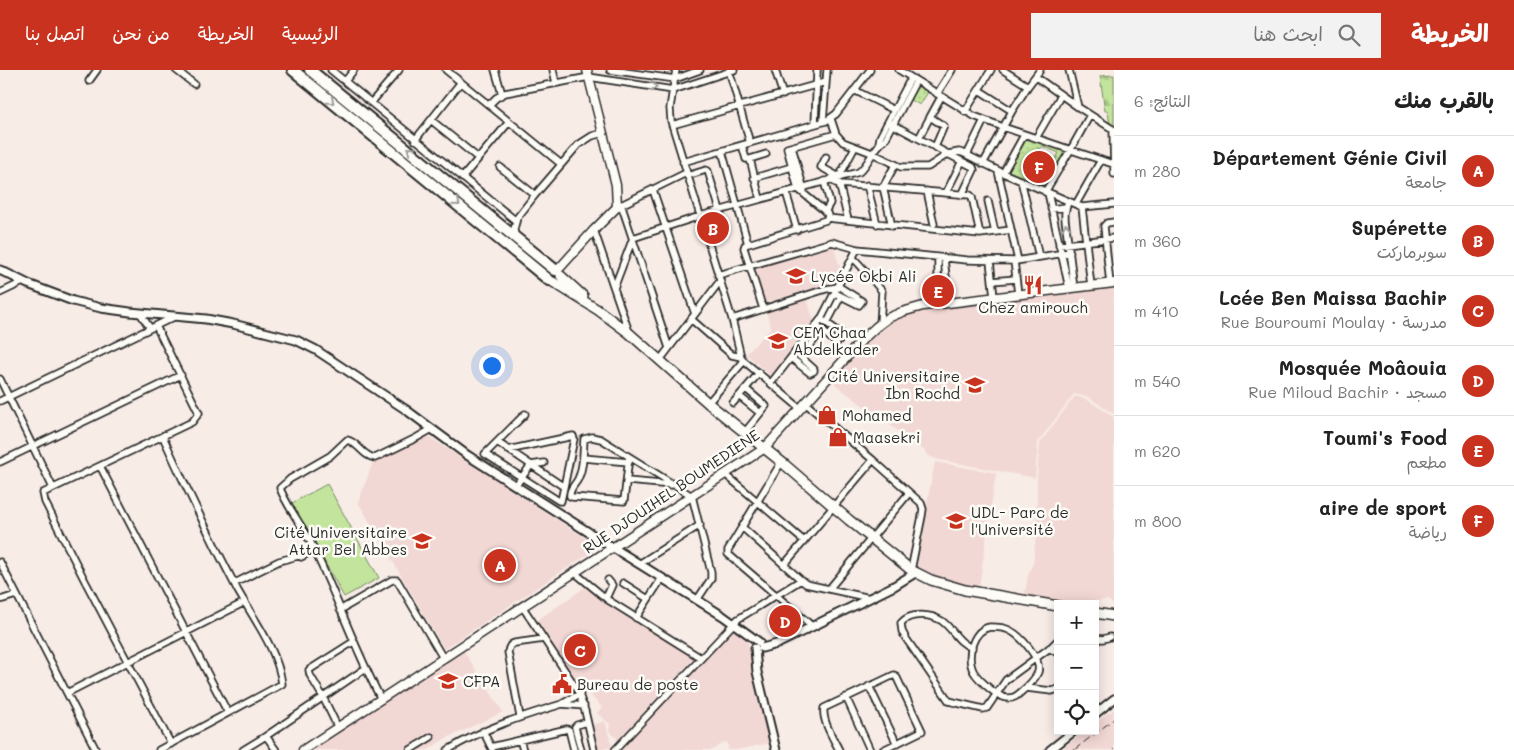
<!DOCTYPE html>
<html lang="ar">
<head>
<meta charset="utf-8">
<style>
	body { margin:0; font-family:Mali,"Playpen Sans Arabic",sans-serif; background:#f2f2f2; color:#222; direction:rtl }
	.controls { position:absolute; right:15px; bottom:15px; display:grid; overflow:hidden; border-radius:0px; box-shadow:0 2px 12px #0003 }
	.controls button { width:45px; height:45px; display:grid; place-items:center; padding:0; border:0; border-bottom:1px solid #e0e0e0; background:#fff; color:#222; font:25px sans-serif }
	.you { position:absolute; left:491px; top:295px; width:18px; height:18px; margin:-12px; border:4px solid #fff; border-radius:50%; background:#1a73e8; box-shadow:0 0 0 8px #1a73e833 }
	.badge { display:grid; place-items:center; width:32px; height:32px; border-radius:50%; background:#c8321e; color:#fff; font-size:16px; font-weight:700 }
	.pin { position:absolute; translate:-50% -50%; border:2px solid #fff; box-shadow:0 1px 5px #0006 }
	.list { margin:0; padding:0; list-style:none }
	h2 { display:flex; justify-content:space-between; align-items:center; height:65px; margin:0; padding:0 20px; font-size:21px }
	h2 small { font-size:16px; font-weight:400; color:#767676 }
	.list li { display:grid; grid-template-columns:32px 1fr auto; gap:15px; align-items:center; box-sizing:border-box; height:70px; padding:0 20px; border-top:1px solid #e0e0e0 }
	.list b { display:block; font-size:19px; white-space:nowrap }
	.list p { margin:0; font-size:16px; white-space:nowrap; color:#767676 }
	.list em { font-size:16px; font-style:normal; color:#767676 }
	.icon { flex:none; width:28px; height:28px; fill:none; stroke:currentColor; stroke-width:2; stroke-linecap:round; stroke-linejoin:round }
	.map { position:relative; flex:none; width:1114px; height:680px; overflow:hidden; direction:ltr }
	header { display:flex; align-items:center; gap:30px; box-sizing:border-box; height:70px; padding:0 25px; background:#c8321e; color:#fff }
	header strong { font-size:24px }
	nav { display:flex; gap:28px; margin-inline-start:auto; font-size:18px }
	.search { width:350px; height:45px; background:#f2f2f2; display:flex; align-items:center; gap:12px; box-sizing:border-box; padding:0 18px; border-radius:0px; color:#767676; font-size:19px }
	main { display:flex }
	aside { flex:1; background:#fff }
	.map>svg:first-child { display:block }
</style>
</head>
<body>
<header>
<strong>الخريطة</strong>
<div class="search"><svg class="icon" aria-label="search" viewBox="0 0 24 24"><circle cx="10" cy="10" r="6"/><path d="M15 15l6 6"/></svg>ابحث هنا</div>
<nav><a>الرئيسية</a><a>الخريطة</a><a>من نحن</a><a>اتصل بنا</a></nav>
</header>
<main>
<aside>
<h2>بالقرب منك<small>النتائج: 6</small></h2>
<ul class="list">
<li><span class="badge">A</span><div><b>Département Génie Civil</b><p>جامعة</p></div><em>280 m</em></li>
<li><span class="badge">B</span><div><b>Supérette</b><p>سوبرماركت</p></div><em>360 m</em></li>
<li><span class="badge">C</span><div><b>Lcée Ben Maissa Bachir</b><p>مدرسة · Rue Bouroumi Moulay</p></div><em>410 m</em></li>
<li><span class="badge">D</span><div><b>Mosquée Moâouia</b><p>مسجد · Rue Miloud Bachir</p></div><em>540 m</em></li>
<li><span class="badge">E</span><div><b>Toumi's Food</b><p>مطعم</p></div><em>620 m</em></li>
<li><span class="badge">F</span><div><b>aire de sport</b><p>رياضة</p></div><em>800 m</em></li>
</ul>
</aside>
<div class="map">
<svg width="1114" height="680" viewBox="0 0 1114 680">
	<defs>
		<pattern id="forest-firs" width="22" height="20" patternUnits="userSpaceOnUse" patternTransform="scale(1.25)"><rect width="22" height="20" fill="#c3e49c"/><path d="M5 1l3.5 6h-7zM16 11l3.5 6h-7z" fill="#a8c487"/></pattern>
		<pattern id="park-dots" width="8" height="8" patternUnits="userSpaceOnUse" patternTransform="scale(1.25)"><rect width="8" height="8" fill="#c3e49c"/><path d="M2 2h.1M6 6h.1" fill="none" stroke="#a8c487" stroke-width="1.8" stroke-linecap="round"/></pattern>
	</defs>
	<rect width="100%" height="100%" fill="#f8ece7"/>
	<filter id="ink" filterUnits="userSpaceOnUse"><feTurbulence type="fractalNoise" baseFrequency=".02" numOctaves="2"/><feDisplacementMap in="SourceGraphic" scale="10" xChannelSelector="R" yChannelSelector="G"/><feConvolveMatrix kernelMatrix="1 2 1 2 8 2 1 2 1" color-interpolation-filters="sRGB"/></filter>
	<g filter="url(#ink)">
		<!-- built -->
		<path fill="#f2d8d4" d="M833,175L841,200L834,212L763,233L753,198Z
			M1114,218V344L1088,327L1074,324L1038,372L1035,408L936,389L927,385L925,381L841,319L832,311L867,271L886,254L909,245L933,239Z
			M807,229L814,251L771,306L746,284L771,258L766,241Z
			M1075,326L1086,329L1114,347V535L1108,530L1058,534L1024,528L1028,505L1033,493L1037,456V408L1040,373Z
			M426,365L599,477L444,579L358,432L373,392Z
			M935,392L996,403L979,518L945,510L914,498Z
			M587,516L634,549L694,588L618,670L609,660L610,654L597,643L602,637L580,615L536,551Z
			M732,560H736L746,563L770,673L736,680H728L727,671L712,680H619Z
			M463,580L503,642L443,670L428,680H306Z
			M1114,639V680H1061L1085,661H1095V653Z
			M605,651L612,677L597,680L592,655Z"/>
		<!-- green -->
		<path fill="#c3e49c" stroke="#778864" d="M327,414L379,508L344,527L292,433Z"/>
		<!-- forest -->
		<path fill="url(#forest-firs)" stroke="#778864" d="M1114,5V57L1110,56L1108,41H1105L1100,6Z"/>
		<!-- park -->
		<path fill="url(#park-dots)" stroke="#778864" d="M918,15L928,22L920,35L909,29Z
			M1026,68L1067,80L1044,118L1040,116L1059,83L1042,76L1024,108L1006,100Z"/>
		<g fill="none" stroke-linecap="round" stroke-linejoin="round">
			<defs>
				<path id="minor" d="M176,0L194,14
					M331,0L516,151
					M446,0L561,94
					M495,0L502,24
					M553,0L556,13
					M610,0L675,9L700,0
					M676,0L670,38L671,51L732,249L741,287L744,291L801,339
					M729,0L750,73
					M775,0L783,25
					M899,0L974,46L1003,57L1113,94
					M1003,0L1028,16
					M1069,0L1078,37
					M1036,7L1078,37L1114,60
					M89,11L97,0
					M345,11L354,0
					M854,20L894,40
					M979,20L1012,41
					M937,24L952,0
					M371,33L399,0
					M489,35L496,28L505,23L589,7L673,20L734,0
					M965,42L991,0
					M930,47L941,27
					M831,49L836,64L843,72L872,83L901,97H928L948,84L973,97L974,100L962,125
					M431,50L478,88
					M823,52L827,0
					M888,52L948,84L959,82L963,83L1003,103
					M815,54L817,0
					M672,55L826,12
					M1113,59L1114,104
					M1024,65L1003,103L1082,137L1114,134
					M919,68L930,47L944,56L935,77
					M1036,68L1061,25
					M415,70L461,12
					M879,73L880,67L911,8
					M742,75L746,89H750L760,129
					M792,77L804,120
					M722,81L748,174L826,150L828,146L827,143L798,119L787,78L836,64
					M967,85L984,50
					M826,87L821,97L839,107L855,77
					M750,89L766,84
					M683,92L826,51L836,44L870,0
					M983,94L1012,41L1028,16L1040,0
					M500,97L535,125
					M998,101L1018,191
					M687,106L706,100L708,101L720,140
					M462,108L509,52
					M754,108L795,96
					M831,109L836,113L840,114L970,125L972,127L980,164
					M1021,110L1039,187
					M824,111L830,133L825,142
					M839,113L848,150
					M867,115L877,154
					M653,120L695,244
					M927,121L934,154
					M786,122L797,160
					M1045,122L1071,79L1090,45
					M946,123L962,91
					M1048,123L1069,218
					M988,131L995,162
					M1068,131L1065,143V149L1074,218
					M621,134L669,278
					M1076,134L1101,90
					M619,136L686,103
					M1082,137L1091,216
					M1051,139L1066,137
					M827,148L980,164L1011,160
					M892,156L883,117L895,95
					M594,160L629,262
					M515,167L514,159L517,148L535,125L578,75L592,66L603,63
					M748,174L745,175L744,178L763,239
					M1059,175L1114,168
					M853,188C864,198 872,210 882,221L880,254
					M938,188V233
					M944,189L949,232
					M990,191L994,227
					M1014,191L1018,224
					M718,205L832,172L857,179L967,190L1016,191L1070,182
					M992,211L1016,209
					M1110,214L1104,156L1107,153L1114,152
					M614,218L633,168L700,146L859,102C870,93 873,77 885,70L916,11
					M0,223L23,212
					M835,223L859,235L862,231L838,216
					M140,243L150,258
					M691,249L732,285L741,287
					M732,249L826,219L838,217
					M827,253L841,226
					M816,255L835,272H837L841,268L842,264L821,249
					M156,256L199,343L192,352L43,423L45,432L84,509L171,674
					M801,287L822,260
					M791,288L810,303L814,301V299L795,282
					M660,290L720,211
					M0,309L53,418
					M771,313L821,249L857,179
					M739,326L760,343
					M0,331L176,246
					M708,333L744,291
					M733,333L759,303
					M805,333L873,390L921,433L923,439L922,446L911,500
					M745,362L766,336L746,319
					M497,372L564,417
					M508,380L573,366L574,369L561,431H559L485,384L525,344
					M629,387L624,431L572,427L570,426C569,419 575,415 578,409C584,397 583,382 584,369L592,367L601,369L692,426L711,502V509L697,530
					M583,388L629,392
					M782,391L728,480V484L812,556
					M0,392L181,305
					M100,396L228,643
					M725,404L804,471
					M627,411L672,415
					M516,415L531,395L544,393
					M742,457L801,510
					M0,492L96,680
					M639,494L700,455
					M784,495L873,390
					M574,502L608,530L701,588
					M235,513L279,491L298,486L301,487L314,480
					M623,513L648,529
					M829,519L909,423
					M606,528L612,515L608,510
					M0,530L16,525
					M522,536L577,619L585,641L594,680
					M340,540L392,510H397L443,588
					M636,548L662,508
					M990,557C996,557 1003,557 1009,560C1020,565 1042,589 1038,602C1035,610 1026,618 1020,623C1015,628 1009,629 1003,627C994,624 974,606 972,598C967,584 973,560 990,557Z
					M1095,568L1103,569L1110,567
					M1095,576L1097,569
					M972,578C957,572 954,560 942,551C931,544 910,542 901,553L902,561L905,567L949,631L983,639L987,638L1006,610L1051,577L1058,570
					M1049,578L1058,583
					M869,616L897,674
					M1026,618L1052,621L1058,619
					M67,623L245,532
					M580,624L562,634L584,636
					M846,627L870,680
					M381,629C354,578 336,523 310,471C302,456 285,433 280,418L290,409L330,386L347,370C358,372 362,386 375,388L416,368L432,359
					M520,647L508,582C509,577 510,574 515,573L544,569
					M338,658L323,627L310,605L309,600L353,572
					M483,661L492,679
					M520,670L523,680
					M491,677L567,659L569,660L574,680
					M159,680L282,614C278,581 254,549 238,521C212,471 187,420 164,369V365
					M243,680L266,666
					M276,680L266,666L366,598
					M410,680L431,667
					M448,680C484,658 523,646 562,634
					M581,680L575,657L577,655L587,652
					M615,680L738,549L801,510L806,514L870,528
					M839,680C833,668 822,651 824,638L894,605L896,606L922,661L883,680"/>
				<path id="tertiary" d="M0,200L28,214L73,231L101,238L130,242L206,249L233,254L296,270L316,280L405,339L467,385L612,477L723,546L759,572
					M755,578L757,602L776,680
					M762,578L777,574L894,516L915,503
					M1095,644L1114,629
					M1050,680L1074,661"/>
				<path id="secondary" d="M557,201L594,160L617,137L616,115L587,0
					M303,680L765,378L862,270L876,257L888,248L902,242L923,236L1114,213"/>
				<path id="primary" d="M561,206L583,226
					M553,212L598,240L629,263L708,333L784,394L849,450L911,500L931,510L965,520L1058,536
					M1095,543L1114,546"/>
				<path id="trunk" d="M293,0L549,210
					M310,0L555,200"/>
			</defs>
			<!-- minor casing -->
			<use href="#minor" stroke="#2b2b2b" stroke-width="9"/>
			<!-- tertiary casing -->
			<use href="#tertiary" stroke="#2b2b2b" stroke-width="11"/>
			<!-- secondary casing -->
			<use href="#secondary" stroke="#2b2b2b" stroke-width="11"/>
			<!-- primary casing -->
			<use href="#primary" stroke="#2b2b2b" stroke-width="12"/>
			<!-- trunk casing -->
			<use href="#trunk" stroke="#2b2b2b" stroke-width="14"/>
			<!-- minor -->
			<use href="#minor" stroke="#fdfcf7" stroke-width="5.5"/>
			<!-- tertiary -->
			<use href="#tertiary" stroke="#fdfcf7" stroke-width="7"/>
			<!-- secondary -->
			<use href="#secondary" stroke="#fdfcf7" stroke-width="8"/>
			<!-- primary -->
			<use href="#primary" stroke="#fdfcf7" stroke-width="9"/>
			<!-- trunk -->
			<use href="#trunk" stroke="#fdfcf7" stroke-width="10"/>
			<!-- rail -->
			<path stroke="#2b2b2b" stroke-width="1" stroke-dasharray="8 4" stroke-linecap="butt" d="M1074,680L1114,649
				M1113,680L1114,679"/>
		</g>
		<!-- one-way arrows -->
		<defs><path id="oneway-chevron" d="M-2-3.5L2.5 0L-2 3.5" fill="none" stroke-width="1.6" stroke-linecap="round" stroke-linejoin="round" transform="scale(1.25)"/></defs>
		<g stroke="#9e9e9b">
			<use href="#oneway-chevron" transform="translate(654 17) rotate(8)"/>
			<use href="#oneway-chevron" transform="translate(331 31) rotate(39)"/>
			<use href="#oneway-chevron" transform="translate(410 80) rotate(-141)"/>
			<use href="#oneway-chevron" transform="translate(457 133) rotate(40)"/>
			<use href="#oneway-chevron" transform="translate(1066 157) rotate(-98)"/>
		</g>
	</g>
	<!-- icons -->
	<defs>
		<symbol id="university-bare" viewBox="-9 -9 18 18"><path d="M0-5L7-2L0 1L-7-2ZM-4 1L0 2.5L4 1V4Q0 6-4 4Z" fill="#c8321e" stroke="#fdfcf7" stroke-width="2.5" paint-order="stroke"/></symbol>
		<symbol id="restaurant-bare" viewBox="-9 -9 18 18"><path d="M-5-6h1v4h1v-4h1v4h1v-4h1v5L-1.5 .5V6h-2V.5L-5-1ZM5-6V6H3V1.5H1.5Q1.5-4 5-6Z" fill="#c8321e" stroke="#fdfcf7" stroke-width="2.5" paint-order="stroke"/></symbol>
		<symbol id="shop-bare" viewBox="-9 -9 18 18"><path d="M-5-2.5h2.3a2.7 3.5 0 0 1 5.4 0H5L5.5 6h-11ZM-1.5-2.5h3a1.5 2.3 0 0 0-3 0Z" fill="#c8321e" stroke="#fdfcf7" stroke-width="2.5" paint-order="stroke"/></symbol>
		<symbol id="civic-bare" viewBox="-9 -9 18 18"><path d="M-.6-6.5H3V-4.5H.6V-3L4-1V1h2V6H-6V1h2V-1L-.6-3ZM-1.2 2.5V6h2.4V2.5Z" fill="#c8321e" stroke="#fdfcf7" stroke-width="2.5" paint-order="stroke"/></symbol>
	</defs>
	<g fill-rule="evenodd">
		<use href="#university-bare" x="782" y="192" width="28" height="28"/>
		<use href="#restaurant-bare" x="1019" y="201" width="28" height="28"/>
		<use href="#university-bare" x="764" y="257" width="28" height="28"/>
		<use href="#university-bare" x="961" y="301" width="28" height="28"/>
		<use href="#shop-bare" x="813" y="331" width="28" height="28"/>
		<use href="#shop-bare" x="824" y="353" width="28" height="28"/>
		<use href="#university-bare" x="942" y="437" width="28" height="28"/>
		<use href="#university-bare" x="408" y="457" width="28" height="28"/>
		<use href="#university-bare" x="434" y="597" width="28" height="28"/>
		<use href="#civic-bare" x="548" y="600" width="28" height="28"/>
	</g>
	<g text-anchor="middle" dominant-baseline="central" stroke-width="5" stroke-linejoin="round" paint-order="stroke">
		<!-- poi labels -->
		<g font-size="15" fill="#2b2b2b" stroke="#fdfcf7" text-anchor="start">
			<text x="811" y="206">Lycée Okbi Ali</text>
			<text x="1033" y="237" text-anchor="middle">Chez amirouch</text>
			<text x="793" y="262">CEM Chaa<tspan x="793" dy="17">Abdelkader</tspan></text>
			<text x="960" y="306" text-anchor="end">Cité Universitaire<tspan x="960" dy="17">Ibn Rochd</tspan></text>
			<text x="842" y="345">Mohamed</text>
			<text x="853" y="367">Maasekri</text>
			<text x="971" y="442">UDL- Parc de<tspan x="971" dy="17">l'Université</tspan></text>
			<text x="407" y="462" text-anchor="end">Cité Universitaire<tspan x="407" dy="17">Attar Bel Abbes</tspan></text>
			<text x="463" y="611">CFPA</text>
			<text x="577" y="614">Bureau de poste</text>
		</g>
		<!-- street labels -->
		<g font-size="15" fill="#2b2b2b" stroke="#fdfcf7">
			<text transform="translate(671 421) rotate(-34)">RUE DJOUIHEL BOUMEDIENE</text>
		</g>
	</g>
</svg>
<div class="controls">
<button>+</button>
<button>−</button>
<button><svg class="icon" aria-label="locate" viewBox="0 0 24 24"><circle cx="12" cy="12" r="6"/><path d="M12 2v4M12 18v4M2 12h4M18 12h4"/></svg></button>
</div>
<div class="you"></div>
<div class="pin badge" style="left:500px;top:495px">A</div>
<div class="pin badge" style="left:713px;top:158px">B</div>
<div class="pin badge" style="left:580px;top:580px">C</div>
<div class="pin badge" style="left:785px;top:551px">D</div>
<div class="pin badge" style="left:938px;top:221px">E</div>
<div class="pin badge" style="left:1039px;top:97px">F</div>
</div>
</main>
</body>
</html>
